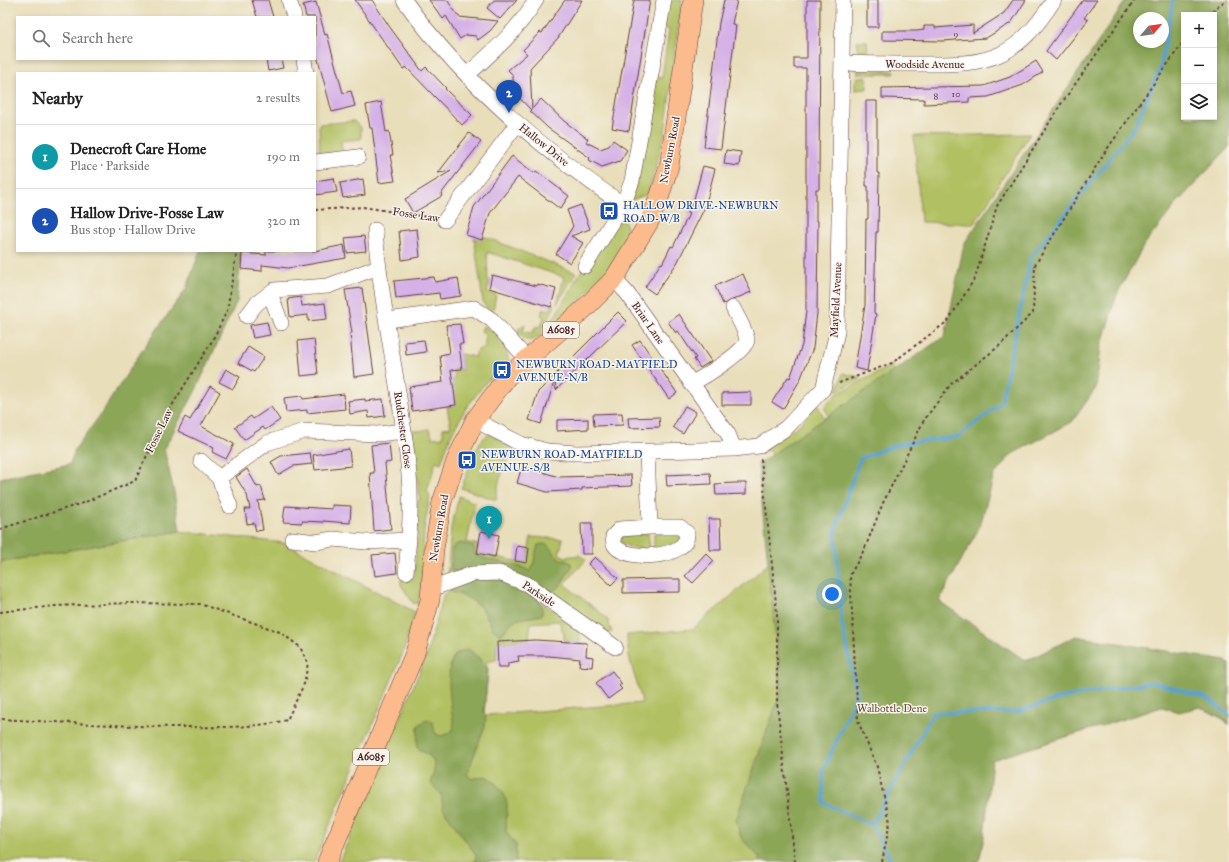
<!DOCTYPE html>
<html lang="en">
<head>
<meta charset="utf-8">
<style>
	body { margin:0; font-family:"IM FELL Great Primer",serif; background:#f2f2f2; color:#222 }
	.controls { position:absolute; right:12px; top:12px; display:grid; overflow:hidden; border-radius:0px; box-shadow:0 2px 6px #0003 }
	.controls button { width:36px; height:36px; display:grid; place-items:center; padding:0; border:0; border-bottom:1px solid #e0e0e0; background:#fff; color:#222; font:20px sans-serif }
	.compass { position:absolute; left:1133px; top:12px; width:36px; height:36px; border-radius:50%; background:#fff; box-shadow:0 2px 6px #0003; rotate:61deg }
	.you { position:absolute; left:832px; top:594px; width:14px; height:14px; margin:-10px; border:3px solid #fff; border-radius:50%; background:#1a73e8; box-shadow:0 0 0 6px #1a73e833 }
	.badge { display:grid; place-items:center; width:26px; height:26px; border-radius:50%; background:#b45309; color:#fff; font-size:13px; font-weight:700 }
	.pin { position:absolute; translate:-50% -33px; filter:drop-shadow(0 1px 2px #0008) }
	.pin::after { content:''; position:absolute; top:21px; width:14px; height:12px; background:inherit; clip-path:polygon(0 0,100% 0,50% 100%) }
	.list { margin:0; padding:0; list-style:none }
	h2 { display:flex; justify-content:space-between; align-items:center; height:52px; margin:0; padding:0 16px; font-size:17px }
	h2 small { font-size:13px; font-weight:400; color:#767676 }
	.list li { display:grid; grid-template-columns:26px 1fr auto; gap:12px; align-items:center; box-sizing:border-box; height:64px; padding:0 16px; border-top:1px solid #e0e0e0 }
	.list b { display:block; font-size:15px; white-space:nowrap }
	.list p { margin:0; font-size:13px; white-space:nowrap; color:#767676 }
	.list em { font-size:13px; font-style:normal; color:#767676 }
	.icon { flex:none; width:22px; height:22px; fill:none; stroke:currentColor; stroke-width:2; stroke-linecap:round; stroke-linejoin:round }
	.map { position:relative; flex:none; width:1229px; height:862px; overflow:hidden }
	.search { position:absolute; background:#fff; box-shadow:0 2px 6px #0003; left:16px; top:16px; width:300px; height:44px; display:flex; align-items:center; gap:10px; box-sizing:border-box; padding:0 14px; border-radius:0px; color:#767676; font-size:15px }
	.panel { position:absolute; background:#fff; box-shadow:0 2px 6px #0003; left:16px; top:72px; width:300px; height:180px; border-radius:0px }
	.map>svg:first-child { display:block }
</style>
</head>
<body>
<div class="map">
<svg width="1229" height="862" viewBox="0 0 1229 862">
	<rect width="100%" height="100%" fill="#f7f3e8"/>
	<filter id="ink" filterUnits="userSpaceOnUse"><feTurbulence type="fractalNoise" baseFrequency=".025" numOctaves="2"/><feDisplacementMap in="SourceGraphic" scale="8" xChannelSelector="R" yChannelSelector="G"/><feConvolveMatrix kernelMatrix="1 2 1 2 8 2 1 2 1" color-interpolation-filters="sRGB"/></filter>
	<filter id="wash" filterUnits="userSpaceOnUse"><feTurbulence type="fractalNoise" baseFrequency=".012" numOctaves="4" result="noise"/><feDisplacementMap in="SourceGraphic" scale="16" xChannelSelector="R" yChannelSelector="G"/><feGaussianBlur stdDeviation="0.9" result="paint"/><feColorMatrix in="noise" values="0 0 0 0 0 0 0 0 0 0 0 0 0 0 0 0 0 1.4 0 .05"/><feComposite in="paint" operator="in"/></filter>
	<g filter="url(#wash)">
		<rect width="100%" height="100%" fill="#e9deba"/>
		<!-- green -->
		<path fill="#b1c062" stroke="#7e7046" d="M669,0H682L665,133L648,194L632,200L656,77L662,78L669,29L664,28Z
			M857,41H867L868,51L858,50Z
			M857,70L895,71L896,72L894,74H858Z
			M858,77H867V89L855,90V81Z
			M354,121L361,128V139L341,141L342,151L340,153L322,156L320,153L319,124Z
			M1030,134L974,224L921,222L914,136Z
			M620,220L625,222L629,234C616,270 574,306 546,331L583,268Z
			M483,236L576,273L557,304L564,277L487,252L488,280L490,281L487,292L496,295L493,311L486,307L483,302L474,238L482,240Z
			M552,303L555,306L546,324L543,326L542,335L532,340H525L518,333L519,331L518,329L525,324L523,332L533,333L535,327L541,326L544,317L541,315L543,308L550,310Z
			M483,326C496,330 509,348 508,362L486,382L466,408L451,435L441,463L436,461L427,491L430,496L424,530L422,584L418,604L413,603L401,585V579H414L418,526L416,505L420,499L417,476L412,474V466L416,463L410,432H413V429L418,431L429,429L433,438L443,437V428L451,427L447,407L456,405L452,381L455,379L453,370L462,369L460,354L475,357L476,351L485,347V335L481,331Z
			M892,365L895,371L829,416L824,407L837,394Z
			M843,373L862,378L837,391Z
			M817,404L825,419L772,455L770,450L765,451L764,449L799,425Z
			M489,434L515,447C504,463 498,481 496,500L461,488C468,474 476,440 489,434Z
			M459,496L475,503L467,542L478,545L477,553L526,563L531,537L563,539L559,554L566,557L579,555L586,560L564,584L607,618L612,632L603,634L527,582L447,580L451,528Z
			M180,531L284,543L415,612L402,655L314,862H0V562Z
			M648,533L650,550L629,547L621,542L620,536Z
			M654,533H679L682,542L654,550Z
			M768,564L781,691L736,820L741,838L760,858V862H339L427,654L444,594L447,593L449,584L498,575L580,627V643L564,641V634L559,621L531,623L528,643L518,656L517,641L497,642L496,660L486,662L488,670L484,713L486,715L642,703C637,678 627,662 627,635L693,629Z"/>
		<!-- forest -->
		<path fill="#8ca658" stroke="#6b6242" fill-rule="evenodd" d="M1126,0H1229V147L1177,203L1144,245L1117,294L1101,347L1096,388L1072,422L1012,454L994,475L980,526L939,601L1026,661L1076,636L1226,661L1229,664V725L1223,719L1200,707L1179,712L1162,707L992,760L984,837L979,862H760V858L741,838L736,820L781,691L758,464L945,336L964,244ZM1184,15H1214V117H1184ZM1139,18H1163V42H1139Z
			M200,251H241L237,301L195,392L164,449L174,492L180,531L0,562V478L70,464L75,449L101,414L143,349L186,289Z
			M462,543L474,547V554C491,563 512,561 530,571L532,569L538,545C552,541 551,552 558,557C561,560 566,561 570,562L572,566L560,586L553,591H545L523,578L457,572L451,570L452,548L457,544Z
			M490,578C506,581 547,594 542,615L514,620L501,635C491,629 492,628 488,619C481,603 466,595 450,592L452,587L473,579Z
			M468,649L478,657L488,670L484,713L486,715L485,726L467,774L471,779L485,776L493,780L504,794L507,804L506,832L516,845V862H475L476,855L443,809L441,794L430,783C438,761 437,760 417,748L418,726L424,721L429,720L433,722L435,733L440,736L448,734L454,728C452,711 443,667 456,654C459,652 465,651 468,649Z"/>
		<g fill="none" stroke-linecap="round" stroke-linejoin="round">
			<!-- stream -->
			<path stroke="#5aa1d0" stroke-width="3.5" d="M872,825L933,713L1017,712L1061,698L1153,682L1207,698L1229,715
				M892,862L872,825L824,803L823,771L857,694L842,625L835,531L860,459L898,444L958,437L1001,403L1031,257L1134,128L1160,69L1173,0"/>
		</g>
		<g id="blocks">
			<!-- building -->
			<path fill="#d5b1e7" d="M252,0H268L273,17H257Z
				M355,0H372L389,26L422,71L426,67L446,88L445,89L472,115L462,125L406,67L403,69Z
				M429,0H447L459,17L498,21L490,31L478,40L476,36L466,35L460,39L446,16L443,19Z
				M494,0H517L500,19L487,8Z
				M565,0H582L558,38L530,68L532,109L541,99L564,121L588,139L586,142L600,149L609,146L613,140L627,150L620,161L602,167L589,160L590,158L548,128L530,111L531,110L510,88L513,85V75L508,70L527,54L523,50L540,32L542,33Z
				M634,0H650L629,131L612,128Z
				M724,0H737L732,24L736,25L721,149L704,147L719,23Z
				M807,0H820L819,189H816V221H818L817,313L813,348L800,380L783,409L772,402L788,377L790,378L802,345L806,311V68H794V58H807Z
				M867,0H878V27H867Z
				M1013,0H1026L1011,23L986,38L942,41L882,40V31H917L924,30V26H935V28L973,25V33L1004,13Z
				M1083,0H1097L1084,18L1088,20L1056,60L1046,51Z
				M316,2L325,35L327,34L343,93L351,91L355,106L332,112L315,48V17H306L303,5Z
				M266,59H281L283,68L268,71Z
				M1036,61L1043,72L1023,85L988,97L969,98V102L924,104V99L882,98V88L984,86L1010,77Z
				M866,101H877V173H879L878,232H876L874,313L876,314L867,371L855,368L865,305L866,219H868V186H866Z
				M381,102L386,132L389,131L393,155H390L395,181L379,183L372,128H370L366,105Z
				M469,133L481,142L441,194L442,196L413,213L405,199L451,171L438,173Z
				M726,150L741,152L739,166L724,164Z
				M512,156L534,173L536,171L569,196L560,209L518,177L490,213L482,240L466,235L474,207Z
				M703,166L715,169L705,207L677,263L655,294L645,287L661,263L662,264L671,246L673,247L689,214L687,213L694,199Z
				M334,178L337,192L315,195V181Z
				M363,179L365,195L343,198L340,183Z
				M581,205L590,229L571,236L583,243L570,263L556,254L573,226L567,210Z
				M417,229L420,257L402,260L399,231Z
				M364,236L366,251L347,253L345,238Z
				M344,245L346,258L288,268L262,265V271L241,269L242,253L266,255V251H315Z
				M743,274L751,292L723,304L715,286Z
				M492,275L537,286V284L556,289L551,307L489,288Z
				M434,277L435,282L458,278L461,296L440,299L439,293L396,298L394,281Z
				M362,288L374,374L354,377L350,333H352L345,290Z
				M301,297L302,306L325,303L327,319L308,321V315L290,317L288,299Z
				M618,312L627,321L556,390L555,379L541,424L529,420L538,392Z
				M679,314L711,361L700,368L694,359L696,358L678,331L676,333L668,322Z
				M267,322L270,335L253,338L250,325Z
				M460,324L463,344H459L462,369L451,370L456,405L412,411L409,387L443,382L440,355L450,353L446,325Z
				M314,339L318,374L301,376L298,341Z
				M424,340L426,352L406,355L405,342Z
				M640,340L677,393L669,399L632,345Z
				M248,347L264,357L254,372L238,363Z
				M226,369L240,377L233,389L219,382Z
				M210,386L220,392L201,426L234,444L226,459L212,452L214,448L178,431L185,417L190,420Z
				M751,392V405H722V393Z
				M344,394L345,409L307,413V410L286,412L284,398L302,396L303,399Z
				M365,399V401L383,399L385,416L369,418L368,411L350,414L348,401Z
				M685,406L696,412L683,434L673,427Z
				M271,407L280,420L265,430L263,427L244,440L235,427L251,416L253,419Z
				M622,413L623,425L594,426L593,414Z
				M659,417L660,427L629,428L628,418Z
				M588,419V429L557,431V420Z
				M389,443L391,462L385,463L391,529L374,531L370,473H374L371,445Z
				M349,449L351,466L315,470L313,455Z
				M310,453L312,464L293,466L278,475L271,462L281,456Z
				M522,466L559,477L631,475L632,486L582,488V490L547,492L517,483Z
				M247,469L257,487L261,486L265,500L258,501L263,530L256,531L254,523L247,524L245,509H250L247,495L236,477Z
				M710,473L711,484L667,486L666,475Z
				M735,483H746V494L716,495L715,484Z
				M332,505L351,506L350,523L323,521V522L302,521V523L283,522L285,506L332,509Z
				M709,519H720L721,550H710Z
				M581,523H592V554H582Z
				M481,531L499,535L495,557L477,553Z
				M517,546L529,548L527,563L515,561Z
				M395,553L397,573L375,576L372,555Z
				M706,553L714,561L693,583L685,576Z
				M595,557L618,578L611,585L588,564Z
				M668,579H680V592L623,593V580Z
				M535,640L587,643L586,656L593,657L592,667L579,666L580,659L549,656H518L519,661L508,663V667H498L497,642Z
				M612,671L622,684L619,686L622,689L608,699L596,683Z"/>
		</g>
	</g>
	<g filter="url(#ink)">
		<use href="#blocks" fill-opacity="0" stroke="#623c40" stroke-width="1"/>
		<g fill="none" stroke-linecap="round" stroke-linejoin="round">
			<defs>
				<path id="minor" d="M289,0L294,17
					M404,0C468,90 557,162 649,222
					M304,59L306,73
					M843,63C869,64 896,64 923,64C990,65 1016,59 1054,0
					M467,75C493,52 518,30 536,0
					M315,162L358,157
					M445,220L517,124
					M375,230C381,312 402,393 409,475C412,507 409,539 406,572
					M585,266L623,205L632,181L664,0
					M614,279L627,293L728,434L734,449
					M270,293L281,323
					M247,316L256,304L274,290L328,286L378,267
					M388,320L474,308L492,320L527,359
					M691,384C702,378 747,351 747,340C746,330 737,317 733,308
					M475,420L521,444L547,451L577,453L734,449L759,446L786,428L823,389L837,332L843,0
					M647,452L650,527L620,529L613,536C613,540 613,544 616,547C629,561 689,559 687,533L680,527H650
					M201,461L219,478L230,506
					M219,478L267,443L304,431L378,434L404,431
					M292,539L316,542L333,539L366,542L409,540
					M431,589L472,574L499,573L527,584L615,647"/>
				<path id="major" d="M327,862L415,653L430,600L434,549L442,502L456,461L475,420L507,377L583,310L614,279L649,222L660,195L669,166L693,0"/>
			</defs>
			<!-- minor casing -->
			<use href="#minor" stroke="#623c40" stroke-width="16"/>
			<!-- major casing -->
			<use href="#major" stroke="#623c40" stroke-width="20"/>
			<!-- path -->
			<path stroke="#623c40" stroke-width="2" stroke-dasharray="3 3" stroke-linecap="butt" d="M1208,15L1219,5L1227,0
				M315,210L363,207L433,218
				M839,383L892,363L948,321L975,278L997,206L1061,104L1135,0
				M761,459L777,613V703L795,862
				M0,529L83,503L135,481L165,417L212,341L227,311L237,251
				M0,612L55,606L129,603L200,604L280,632L300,647L308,663L304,684L287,720C250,729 212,727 174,727C116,726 58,722 0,719
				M882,862L890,822L877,767L858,721L850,575L865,548L883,503L924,420L951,384L998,347L1033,313L1035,265L1105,152L1184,41"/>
			<!-- minor -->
			<use href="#minor" stroke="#fff" stroke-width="15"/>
			<!-- major -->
			<use href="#major" stroke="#fbbb8c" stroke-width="19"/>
		</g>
	</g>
	<!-- icons -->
	<defs>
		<symbol id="bus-square" viewBox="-11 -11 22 22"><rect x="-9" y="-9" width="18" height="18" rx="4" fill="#1a4fb4" stroke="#f7f3e8"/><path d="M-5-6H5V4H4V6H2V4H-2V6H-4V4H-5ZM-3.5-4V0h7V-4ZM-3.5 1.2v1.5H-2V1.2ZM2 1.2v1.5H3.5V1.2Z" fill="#fff"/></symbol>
	</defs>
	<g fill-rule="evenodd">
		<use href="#bus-square" x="598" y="200" width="22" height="22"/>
		<use href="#bus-square" x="491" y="359" width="22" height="22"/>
		<use href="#bus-square" x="456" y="449" width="22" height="22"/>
	</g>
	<g text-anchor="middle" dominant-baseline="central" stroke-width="3" stroke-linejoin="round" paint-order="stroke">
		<!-- number labels -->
		<g font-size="9" fill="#6d445a">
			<text x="956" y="33">9</text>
			<text x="956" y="93">10</text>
			<text x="936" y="95">8</text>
		</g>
		<!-- shield labels -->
		<g fill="#f7f3e8" stroke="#7e5f64" stroke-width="1">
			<rect x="543" y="322" width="36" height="16" rx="3"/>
			<rect x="353" y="749" width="36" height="16" rx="3"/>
		</g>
		<g font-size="10" font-weight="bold" fill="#4a1f2b">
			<text x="561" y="330">A6085</text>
			<text x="371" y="757">A6085</text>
		</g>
		<!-- street labels -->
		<g font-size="11" fill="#4a1f2b" stroke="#f7f3e8">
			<text x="925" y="64">Woodside Avenue</text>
			<text transform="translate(544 145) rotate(39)">Hallow Drive</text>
			<text transform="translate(670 150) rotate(-79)">Newburn Road</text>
			<text transform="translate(416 215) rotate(9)">Fosse Law</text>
			<text transform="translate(836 300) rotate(-87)">Mayfield Avenue</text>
			<text transform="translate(648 323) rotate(55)">Briar Lane</text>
			<text transform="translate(403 430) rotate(82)">Rudchester Close</text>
			<text transform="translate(159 431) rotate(-64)">Fosse Law</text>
			<text transform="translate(439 528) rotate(-80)">Newburn Road</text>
			<text transform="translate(539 594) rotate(33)">Parkside</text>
		</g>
		<!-- transit labels -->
		<g font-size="11" fill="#164399" stroke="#f7f3e8" text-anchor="start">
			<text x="623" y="205">HALLOW DRIVE-NEWBURN<tspan x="623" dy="13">ROAD-W/B</tspan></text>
			<text x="516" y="364">NEWBURN ROAD-MAYFIELD<tspan x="516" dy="13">AVENUE-N/B</tspan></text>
			<text x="481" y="454">NEWBURN ROAD-MAYFIELD<tspan x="481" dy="13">AVENUE-S/B</tspan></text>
		</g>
		<!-- park labels -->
		<g font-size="11" fill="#694f3c" stroke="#f7f3e8">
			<text x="892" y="708">Walbottle Dene</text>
		</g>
	</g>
</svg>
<div class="controls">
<button>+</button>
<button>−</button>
<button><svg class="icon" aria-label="layers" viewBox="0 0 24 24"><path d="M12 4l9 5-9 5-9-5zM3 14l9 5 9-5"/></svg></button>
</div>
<svg class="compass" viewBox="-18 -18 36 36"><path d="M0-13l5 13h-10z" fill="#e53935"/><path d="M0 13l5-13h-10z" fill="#767676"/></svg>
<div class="you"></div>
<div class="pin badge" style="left:489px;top:539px;background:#0f9aa8">1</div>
<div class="pin badge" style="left:509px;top:113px;background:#1a4fb4">2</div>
<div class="search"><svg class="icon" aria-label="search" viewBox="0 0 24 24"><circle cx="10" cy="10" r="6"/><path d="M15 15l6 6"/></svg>Search here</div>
<section class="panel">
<h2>Nearby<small>2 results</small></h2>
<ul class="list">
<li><span class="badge" style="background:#0f9aa8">1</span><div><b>Denecroft Care Home</b><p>Place · Parkside</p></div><em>190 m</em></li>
<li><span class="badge" style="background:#1a4fb4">2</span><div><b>Hallow Drive-Fosse Law</b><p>Bus stop · Hallow Drive</p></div><em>320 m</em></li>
</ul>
</section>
</div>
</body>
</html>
